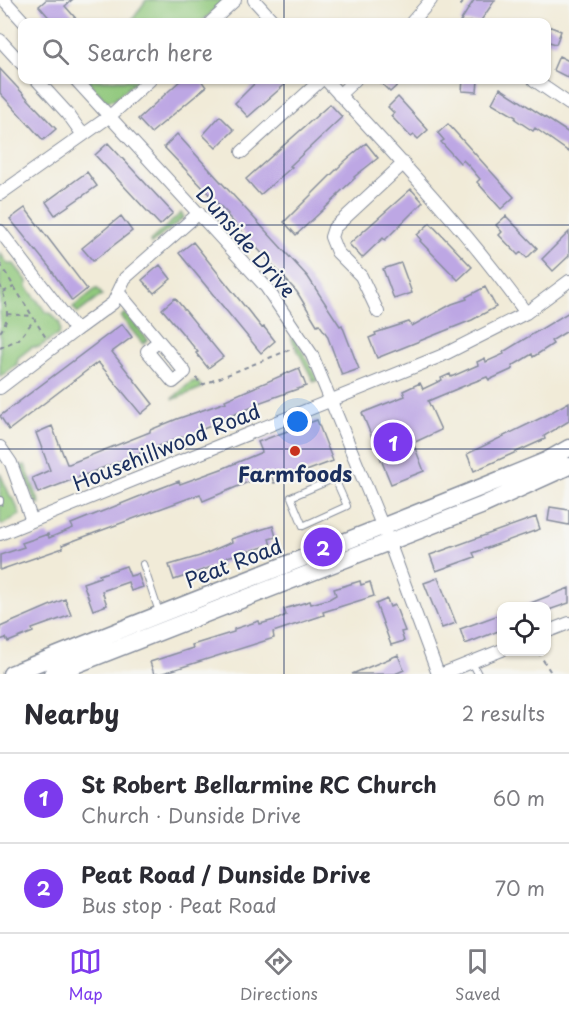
<!DOCTYPE html>
<html lang="en">
<head>
<meta charset="utf-8">
<style>
	body { margin:0; font-family:"Playpen Sans",sans-serif; background:#f7f7f7; color:#2b2b33 }
	.controls { position:absolute; right:18px; bottom:18px; display:grid; overflow:hidden; border-radius:12px; box-shadow:0 2px 4px #0004 }
	.controls button { width:54px; height:54px; display:grid; place-items:center; padding:0; border:0; border-bottom:2px solid #e1e1e2; background:#fff; color:#2b2b33; font:30px sans-serif }
	.you { position:absolute; left:298px; top:422px; width:21px; height:21px; margin:-15px; border:4px solid #fff; border-radius:50%; background:#1a73e8; box-shadow:0 0 0 9px #1a73e833 }
	.badge { display:grid; place-items:center; width:39px; height:39px; border-radius:50%; background:#7c3aed; color:#fff; font-size:20px; font-weight:700 }
	.pin { position:absolute; translate:-50% -50%; border:3px solid #fff; box-shadow:0 2px 6px #0006 }
	.list { margin:0; padding:0; list-style:none }
	h2 { display:flex; justify-content:space-between; align-items:center; height:78px; margin:0; padding:0 24px; font-size:26px }
	h2 small { font-size:20px; font-weight:400; color:#7c7c81 }
	.list li { display:grid; grid-template-columns:39px 1fr auto; gap:18px; align-items:center; box-sizing:border-box; height:90px; padding:0 24px; border-top:2px solid #e1e1e2 }
	.list b { display:block; font-size:22px; white-space:nowrap }
	.list p { margin:0; font-size:20px; white-space:nowrap; color:#7c7c81 }
	.list em { font-size:20px; font-style:normal; color:#7c7c81 }
	.icon { flex:none; width:33px; height:33px; fill:none; stroke:currentColor; stroke-width:2; stroke-linecap:round; stroke-linejoin:round }
	.map { position:relative; flex:none; width:569px; height:674px; overflow:hidden }
	.search { position:absolute; background:#fff; box-shadow:0 2px 4px #0004; left:18px; right:18px; top:18px; height:66px; display:flex; align-items:center; gap:15px; box-sizing:border-box; padding:0 21px; border-radius:12px; color:#7c7c81; font-size:22px }
	.sheet { height:258px; background:#fff }
	nav { display:flex; justify-content:space-around; align-items:center; box-sizing:border-box; height:84px; border-top:2px solid #e1e1e2; background:#fff; font-size:16px; color:#7c7c81 }
	nav a { display:grid; justify-items:center; gap:3px }
	nav .on { color:#7c3aed }
	.map>svg:first-child { display:block }
</style>
</head>
<body>
<div class="map">
<svg width="569" height="674" viewBox="0 0 569 674">
	<rect width="100%" height="100%" fill="#f6f6f2"/>
	<filter id="ink" filterUnits="userSpaceOnUse"><feTurbulence type="fractalNoise" baseFrequency=".0167" numOctaves="2"/><feDisplacementMap in="SourceGraphic" scale="12" xChannelSelector="R" yChannelSelector="G"/><feConvolveMatrix kernelMatrix="1 2 1 2 8 2 1 2 1" color-interpolation-filters="sRGB"/></filter>
	<filter id="wash" filterUnits="userSpaceOnUse"><feTurbulence type="fractalNoise" baseFrequency=".008" numOctaves="4" result="noise"/><feDisplacementMap in="SourceGraphic" scale="24" xChannelSelector="R" yChannelSelector="G"/><feGaussianBlur stdDeviation="1.35" result="paint"/><feColorMatrix in="noise" values="0 0 0 0 0 0 0 0 0 0 0 0 0 0 0 0 0 1.4 0 .05"/><feComposite in="paint" operator="in"/></filter>
	<g filter="url(#wash)">
		<rect width="100%" height="100%" fill="#f1ebd8"/>
		<!-- green -->
		<path fill="#90c87b" stroke="#567c6c" stroke-width="1.5" d="M146,0H226L201,22H131Z
			M87,80H137L114,100L106,101Z
			M181,213L184,217L151,244L150,241Z
			M0,253L8,264H14L27,281V287L46,312L52,314L60,324V330L59,334L39,347H32L18,358L17,364L0,377Z
			M97,288L102,295L78,313L73,307Z
			M125,313L148,340L143,344L121,317Z
			M294,336L318,380L314,382L291,338Z
			M197,381L202,388L174,399L173,398L191,382Z
			M25,465L40,504L36,503L21,466Z
			M0,473L11,498L14,499L20,515L2,525L0,523Z"/>
		<g id="blocks">
			<!-- building -->
			<path fill="#bda7e4" d="M46,0H72L65,6L79,22H53L39,6Z
				M474,0H495L480,22H460Z
				M546,25L561,31L556,44L546,41Z
				M559,56L569,61V78L553,70Z
				M0,69L56,129L43,140L0,93Z
				M181,80H201L206,87L151,133L138,119Z
				M258,80H290L248,117L235,103Z
				M378,80H403L390,92Z
				M463,80H478L477,92L462,91Z
				M500,88L569,133V152L535,128L533,131L515,119L516,117L492,103Z
				M398,97L428,130L418,139L414,135L411,137L391,116L394,113L388,107Z
				M330,104L342,117L290,166L292,167L260,195L246,179Z
				M220,116L234,130L216,148L203,135Z
				M448,124L514,197L501,209L477,182L480,179L469,166L463,160L460,163L441,142L444,140L438,133Z
				M177,134L308,277L340,326L342,325L359,369L342,375L327,335L319,324L317,325L297,292L227,215L228,214L164,147Z
				M108,143L173,213L160,225L95,155Z
				M366,143L378,158L354,177L355,178L337,195L338,196L296,235L284,222L345,161Z
				M87,172L97,186L55,215L46,202Z
				M411,189L423,202L385,240L383,238L362,258L349,244Z
				M25,208L87,289L72,301L50,268L10,219Z
				M121,216L132,231L93,261L82,248Z
				M506,216L537,248L527,258L521,252L518,255L499,235L502,232L496,225Z
				M430,223L472,267L458,280L420,241L421,240L417,235Z
				M569,232V256L553,271L542,259Z
				M193,242L262,328L264,327L275,341L261,353L179,253Z
				M401,263L412,293L394,299L383,269Z
				M160,265L171,279L154,293L142,280Z
				M485,287L496,307L472,320L377,358L369,338L376,335L375,333L409,322L412,326L452,304L467,299L466,297Z
				M175,298L223,357L208,368L196,353L198,352L162,309Z
				M569,312V330L551,341L553,344L533,357L532,354L519,362L512,366L513,369L489,380L487,377L471,383L428,401L441,430L413,443L424,471L391,484L362,413L405,396L403,391L420,383L423,389L442,380L441,378L450,374L451,377L478,365L477,362L485,358L486,362L504,354L503,352Z
				M122,324L132,337L112,352L153,404L141,414L98,362L9,430L0,416Z
				M299,368L306,386L258,403V405L220,420L221,422L38,493L32,478L50,470L36,433L52,426L67,464H69L150,432V430L177,419L226,402L225,400Z
				M569,402V421L544,436L545,439L474,471L467,454L541,418Z
				M317,420L333,461L274,483L270,473L203,501L200,494L62,545L63,548L0,570V555L24,547L22,543L48,534L49,538L73,528L71,524L153,491L179,481L180,484L224,468L262,452L258,442Z
				M550,507L569,510V525L548,521Z
				M536,517L540,529L473,553L475,557L436,571L430,555Z
				M273,526L276,537L269,539L271,545L227,557L229,561L174,580L169,565L200,556L232,542L231,539Z
				M126,566L130,576L138,574L143,587L131,591L128,582L102,591L107,605L93,610L83,583L100,577L99,575Z
				M438,578L456,623L442,628L424,583Z
				M360,581L361,585L370,582L374,596L323,612L324,615L273,632L274,638L160,674H154L150,662L193,648L192,645L234,632V629L259,621L260,624L278,619L286,615L284,609L310,601L311,604L329,599L336,595L334,589Z
				M569,588V603L546,611V606H523Z
				M65,599L71,615L32,629L33,632L8,642L6,638L0,640V627Z
				M387,599L390,607L395,605L405,631L401,632L404,641L391,645L376,604Z
				M501,614V630L465,644L460,629Z
				M398,655L404,670L395,674H352Z"/>
		</g>
	</g>
	<g filter="url(#ink)">
		<use href="#blocks" fill-opacity="0" stroke="#868d9b" stroke-width="1.5"/>
		<g fill="none" stroke-linecap="round" stroke-linejoin="round">
			<defs>
				<path id="service" d="M335,479L347,506L303,526L291,497L359,468
					M0,500V502
					M143,564L159,612
					M472,662L478,674"/>
				<path id="minor" d="M4,0L24,22
					M254,0L274,22
					M211,22L235,0
					M412,22L431,0
					M0,40L22,64
					M37,80L68,114L83,135
					M76,80L266,287L312,355L389,542L438,674
					M326,80C395,155 466,229 526,313
					M534,80L569,104
					M339,95L355,80
					M242,152L321,80
					M0,194L110,116L150,80
					M0,231L76,330L0,388
					M119,293L185,372L173,382L147,351L159,341
					M378,312L361,276L337,252L331,237L334,228L404,163
					M76,330L113,303L125,278L199,213
					M0,447L11,463L32,521
					M0,534L441,356L526,313L569,281
					M546,632L569,623
					M442,674L502,650"/>
				<path id="tertiary" d="M11,674C189,601 369,534 546,461L569,448
					M52,674L481,506L569,466"/>
			</defs>
			<!-- service casing -->
			<use href="#service" stroke="#868d9b" stroke-width="8"/>
			<!-- minor casing -->
			<use href="#minor" stroke="#868d9b" stroke-width="14"/>
			<!-- tertiary casing -->
			<use href="#tertiary" stroke="#868d9b" stroke-width="19"/>
			<!-- path -->
			<path stroke="#868d9b" stroke-width="2" stroke-dasharray="4.5 4.5" stroke-linecap="butt" d="M460,6L465,0
				M0,264L46,338
				M0,285C6,300 12,318 0,332
				M3,292L14,287
				M7,314L31,316
				M0,348L19,339L34,320
				M196,378L202,385L294,348
				M538,652L552,674"/>
			<!-- service -->
			<use href="#service" stroke="#fff" stroke-width="6"/>
			<!-- minor -->
			<use href="#minor" stroke="#fff" stroke-width="12"/>
			<!-- tertiary -->
			<use href="#tertiary" stroke="#fff" stroke-width="16"/>
		</g>
	</g>
	<!-- grid -->
	<path fill="none" stroke="#1b2f5e" stroke-width="1.5" stroke-opacity="0.55" d="M284,0V22M284,80V674M0,225H569M0,449H569"/>
	<!-- markers -->
	<circle fill="#c8321e" stroke="#f6f6f2" stroke-width="2" cx="295" cy="451" r="6"/>
	<g text-anchor="middle" dominant-baseline="central" stroke-width="4.5" stroke-linejoin="round" paint-order="stroke">
		<!-- street labels -->
		<g font-size="21" fill="#1b2f5e" stroke="#f6f6f2">
			<text transform="translate(247 241) rotate(49)">Dunside Drive</text>
			<text transform="translate(166 446) rotate(-22)">Househillwood Road</text>
			<text transform="translate(233 562) rotate(-21)">Peat Road</text>
		</g>
		<!-- poi labels -->
		<g font-size="21" font-weight="bold" fill="#1b2f5e" stroke="#f6f6f2">
			<text x="295" y="473">Farmfoods</text>
		</g>
	</g>
</svg>
<div class="controls">
<button><svg class="icon" aria-label="locate" viewBox="0 0 24 24"><circle cx="12" cy="12" r="6"/><path d="M12 2v4M12 18v4M2 12h4M18 12h4"/></svg></button>
</div>
<div class="you"></div>
<div class="pin badge" style="left:393px;top:442px">1</div>
<div class="pin badge" style="left:323px;top:547px">2</div>
<div class="search"><svg class="icon" aria-label="search" viewBox="0 0 24 24"><circle cx="10" cy="10" r="6"/><path d="M15 15l6 6"/></svg>Search here</div>
</div>
<section class="sheet">
<h2>Nearby<small>2 results</small></h2>
<ul class="list">
<li><span class="badge">1</span><div><b>St Robert Bellarmine RC Church</b><p>Church · Dunside Drive</p></div><em>60 m</em></li>
<li><span class="badge">2</span><div><b>Peat Road / Dunside Drive</b><p>Bus stop · Peat Road</p></div><em>70 m</em></li>
</ul>
</section>
<nav>
<a class="on"><svg class="icon" aria-label="map" viewBox="0 0 24 24"><path d="M3 6l6-2 6 2 6-2v14l-6 2-6-2-6 2zM9 4v14M15 6v14"/></svg>Map</a>
<a><svg class="icon" aria-label="directions" viewBox="0 0 24 24"><path d="M12 3l9 9-9 9-9-9zM9 14v-3h6M13 9l2 2-2 2"/></svg>Directions</a>
<a><svg class="icon" aria-label="saved" viewBox="0 0 24 24"><path d="M7 4h10v16l-5-4-5 4z"/></svg>Saved</a>
</nav>
</body>
</html>
